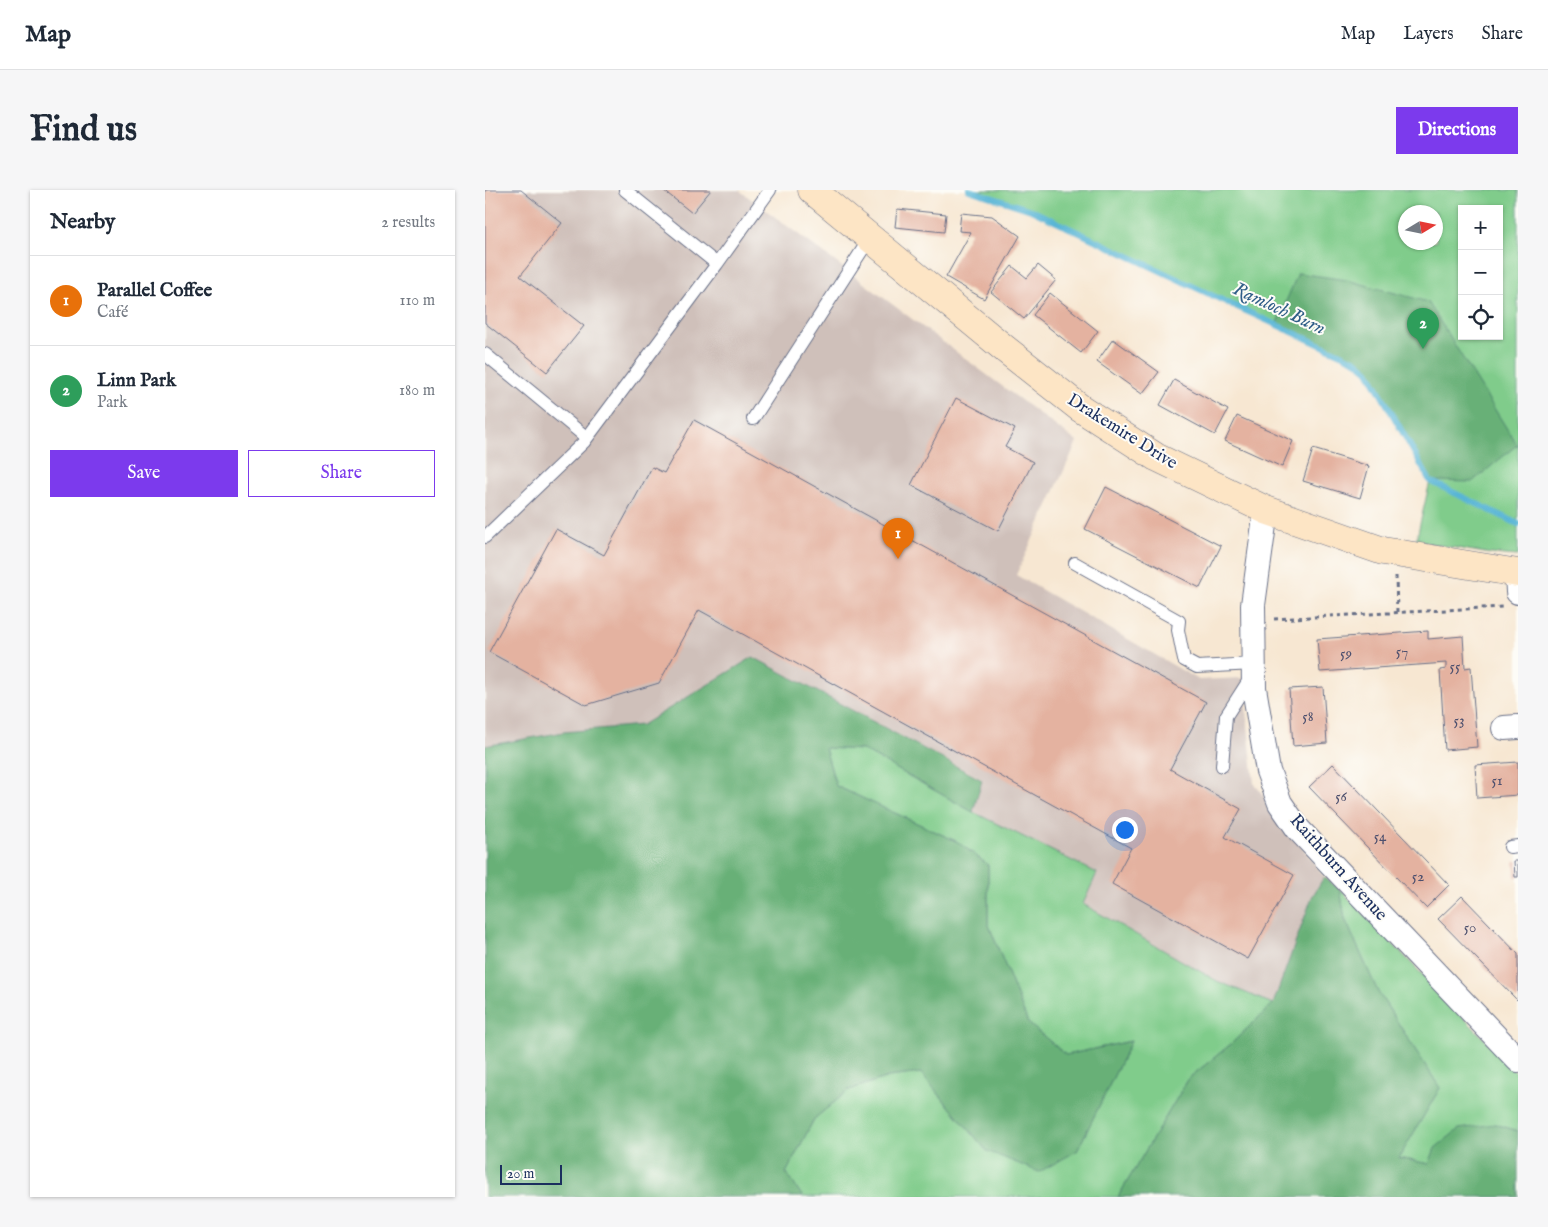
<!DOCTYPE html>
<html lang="en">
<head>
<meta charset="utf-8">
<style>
	body { margin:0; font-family:"IM FELL English",serif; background:#f6f6f7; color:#1f2937 }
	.controls { position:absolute; right:15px; top:15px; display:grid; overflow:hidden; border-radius:0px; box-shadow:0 1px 4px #0004 }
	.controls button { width:45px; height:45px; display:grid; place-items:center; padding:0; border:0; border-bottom:1px solid #e0e1e3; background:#fff; color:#1f2937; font:25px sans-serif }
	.compass { position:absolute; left:913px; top:15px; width:45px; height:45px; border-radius:50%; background:#fff; box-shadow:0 1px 4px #0004; rotate:80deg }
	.scale { position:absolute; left:15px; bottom:12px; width:62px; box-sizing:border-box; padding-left:5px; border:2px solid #1b2f5e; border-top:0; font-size:14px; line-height:18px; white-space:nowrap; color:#1b2f5e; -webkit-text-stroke:4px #fdfcf7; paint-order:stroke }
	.you { position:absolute; left:639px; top:639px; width:18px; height:18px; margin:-12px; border:4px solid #fff; border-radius:50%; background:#1a73e8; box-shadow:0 0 0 8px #1a73e833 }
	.badge { display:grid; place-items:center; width:32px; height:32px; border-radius:50%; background:#7c3aed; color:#fff; font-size:16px; font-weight:700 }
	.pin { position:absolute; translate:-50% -41px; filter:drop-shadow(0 1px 2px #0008) }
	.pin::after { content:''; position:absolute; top:26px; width:18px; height:15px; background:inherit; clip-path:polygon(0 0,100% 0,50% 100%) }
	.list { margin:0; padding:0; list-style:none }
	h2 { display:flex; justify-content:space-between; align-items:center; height:65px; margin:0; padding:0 20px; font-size:21px }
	h2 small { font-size:16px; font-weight:400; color:#747a83 }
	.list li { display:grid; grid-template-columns:32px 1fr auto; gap:15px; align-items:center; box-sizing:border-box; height:90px; padding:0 20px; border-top:1px solid #e0e1e3 }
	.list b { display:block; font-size:19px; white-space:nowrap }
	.list p { margin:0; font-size:16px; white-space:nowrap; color:#747a83 }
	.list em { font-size:16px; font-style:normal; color:#747a83 }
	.actions { display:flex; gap:10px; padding:15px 20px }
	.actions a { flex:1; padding:11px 0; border:1px solid #7c3aed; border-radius:0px; text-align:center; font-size:18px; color:#7c3aed }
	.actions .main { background:#7c3aed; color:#fff }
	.icon { flex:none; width:28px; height:28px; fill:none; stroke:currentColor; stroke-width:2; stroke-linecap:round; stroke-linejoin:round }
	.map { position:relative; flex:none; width:1033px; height:1007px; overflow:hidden; border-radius:0px }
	header { display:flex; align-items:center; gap:30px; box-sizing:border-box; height:70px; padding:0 25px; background:#fff; border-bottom:1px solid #e0e1e3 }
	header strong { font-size:24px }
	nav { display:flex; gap:28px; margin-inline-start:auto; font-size:18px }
	.intro { display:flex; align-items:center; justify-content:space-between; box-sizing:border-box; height:120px; padding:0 30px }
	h1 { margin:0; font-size:35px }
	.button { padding:12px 22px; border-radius:0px; background:#7c3aed; color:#fff; font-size:18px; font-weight:700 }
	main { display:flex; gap:30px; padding:0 30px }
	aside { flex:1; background:#fff; border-radius:0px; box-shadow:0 1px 4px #0004 }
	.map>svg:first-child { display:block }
</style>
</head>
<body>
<header>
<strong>Map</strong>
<nav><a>Map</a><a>Layers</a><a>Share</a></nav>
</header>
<div class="intro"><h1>Find us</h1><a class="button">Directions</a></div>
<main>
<aside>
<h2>Nearby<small>2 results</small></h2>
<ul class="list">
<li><span class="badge" style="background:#e8710a">1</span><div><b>Parallel Coffee</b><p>Café</p></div><em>110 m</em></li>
<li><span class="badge" style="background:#2e9e5b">2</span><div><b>Linn Park</b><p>Park</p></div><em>180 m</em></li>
</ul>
<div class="actions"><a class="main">Save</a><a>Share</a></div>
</aside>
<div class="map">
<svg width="1033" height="1007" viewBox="0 0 1033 1007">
	<rect width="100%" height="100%" fill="#fdfcf7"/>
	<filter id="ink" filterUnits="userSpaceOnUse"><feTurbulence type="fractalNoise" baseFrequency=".02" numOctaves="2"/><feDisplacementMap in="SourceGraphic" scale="10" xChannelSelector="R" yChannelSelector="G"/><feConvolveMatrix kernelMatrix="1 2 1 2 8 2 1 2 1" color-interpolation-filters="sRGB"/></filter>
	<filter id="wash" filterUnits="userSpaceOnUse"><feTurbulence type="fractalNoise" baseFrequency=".0096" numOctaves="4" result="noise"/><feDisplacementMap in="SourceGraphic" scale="20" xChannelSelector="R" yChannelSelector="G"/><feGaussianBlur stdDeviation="1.12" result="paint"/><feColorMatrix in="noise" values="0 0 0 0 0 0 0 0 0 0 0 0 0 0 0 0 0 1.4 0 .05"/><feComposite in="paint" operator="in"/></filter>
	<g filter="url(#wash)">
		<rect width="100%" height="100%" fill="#f7e7d2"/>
		<!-- industrial -->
		<path fill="#cfc0ba" d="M0,0H254L592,252L531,385L714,490L758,488L769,593L839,687L827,707L788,814L732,791L598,714L612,683L488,622L497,589L268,467L157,535L79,542L0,556Z"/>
		<!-- green -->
		<path fill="#80cc8b" stroke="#4e7e74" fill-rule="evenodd" d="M484,0H1033V366L1006,364L931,351L945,291L883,182L871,171L546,20ZM977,19H1014V146H977ZM921,22H951V52H921Z
			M340,558L378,560L488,622L612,683L598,714L732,791L788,814L746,854L704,888L633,1007H318L301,983L329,929L364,900L403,887L436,883L502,961H592L646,851L581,865L543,833L503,733V675L473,652L351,596Z
			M855,699L1033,884V941L1010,934L944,974L914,968L955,898L893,802L860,729Z"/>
		<!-- forest -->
		<path fill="#68b077" stroke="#42706a" d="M813,83L862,90L943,112L1032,255L987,292L945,291L883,181L871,171L791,135Z
			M268,467L497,590L488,622L378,560L340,558L351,596L473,652L503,675V733L543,833L581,865L646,851L592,961L554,982L502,961L436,883L403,887L364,900L329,929L301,983L318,1007H0V556L79,542L157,535Z
			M839,687L855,699L860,729L893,802L955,898L914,968L944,974L950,958L974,939L1010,934L1033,941V1007H633L704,888L746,854L788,814L827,707Z"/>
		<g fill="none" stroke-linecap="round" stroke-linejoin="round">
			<!-- stream -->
			<path stroke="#58b5d6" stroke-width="6" d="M484,0L546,20L741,112L871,171L883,181L945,291L1033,334"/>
		</g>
		<g id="blocks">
			<!-- building -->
			<path fill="#e4b2a0" d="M0,0H36L77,33L35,86L99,136L62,182L0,133Z
				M178,0H226L207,23Z
				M412,19L461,24L459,42L410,37Z
				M476,23L507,26L535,46L499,109L461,87L486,42L474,41Z
				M553,75L571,90L539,129L506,102L527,76L542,88Z
				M565,103L613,141L596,163L548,125Z
				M628,149L674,182L657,204L612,172Z
				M689,190L743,220L730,245L675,215Z
				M471,208L530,239L520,257L548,272L513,341L426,295Z
				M752,226L808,251L797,277L740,251Z
				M209,230L721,512L685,579L756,619L740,647L809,685L763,769L627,694L646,658L214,420L174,493L101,515L4,462L71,339L119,365L167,277L179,283Z
				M828,259L884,276L875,308L818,291Z
				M621,297L736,356L715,398L600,339Z
				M943,441V449L978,446L980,478L986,477L992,557L960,560L955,480L961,479V473L835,482L832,449Z
				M838,497L842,553L808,556L804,499Z
				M1033,572V605L992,608L990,575Z
				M848,574L964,695L941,718L824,597Z
				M1029,671H1033V687H1030Z
				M977,706L1033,764V809L1032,810L953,729Z"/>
		</g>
	</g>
	<g filter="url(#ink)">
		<use href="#blocks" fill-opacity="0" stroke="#686f87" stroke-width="1"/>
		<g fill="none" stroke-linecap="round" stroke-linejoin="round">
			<defs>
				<path id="lane" d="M140,0L232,74L285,0
					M0,164L102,248
					M268,229L385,48
					M0,347L99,252L232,74
					M590,373L694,431L693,440L699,470L712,477L769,474
					M737,576L741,526L766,487
					M1025,657L1033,656"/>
				<path id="street" d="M781,320L768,415L769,498L783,581L795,613L813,639L1033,870
					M1032,383L1033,402
					M1019,538L1033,537"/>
				<path id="secondary" d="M327,0L520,159L595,218L671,267L781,320L898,361L1033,383"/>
			</defs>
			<!-- lane casing -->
			<use href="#lane" stroke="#686f87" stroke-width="14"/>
			<!-- street casing -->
			<use href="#street" stroke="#686f87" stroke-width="26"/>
			<!-- secondary casing -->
			<use href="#secondary" stroke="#686f87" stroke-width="29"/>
			<!-- path -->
			<path stroke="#686f87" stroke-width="3" stroke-dasharray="4 4" stroke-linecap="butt" d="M911,386L912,422
				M789,429L1017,417"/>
			<!-- lane -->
			<use href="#lane" stroke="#fff" stroke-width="12"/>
			<!-- street -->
			<use href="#street" stroke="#fff" stroke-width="24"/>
			<!-- secondary -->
			<use href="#secondary" stroke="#fde5c5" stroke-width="28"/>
		</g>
	</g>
	<g text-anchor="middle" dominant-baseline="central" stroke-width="4" stroke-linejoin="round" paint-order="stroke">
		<!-- number labels -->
		<g font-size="15" fill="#4d506e">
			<text x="917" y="461">57</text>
			<text x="861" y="463">59</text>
			<text x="970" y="476">55</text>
			<text x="823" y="526">58</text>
			<text x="974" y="530">53</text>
			<text x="1012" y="590">51</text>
			<text x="856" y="606">56</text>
			<text x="895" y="646">54</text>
			<text x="933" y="686">52</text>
			<text x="985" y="737">50</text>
		</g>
		<!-- street labels -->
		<g font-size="18" fill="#1b2f5e" stroke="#fdfcf7">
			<text transform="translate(637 242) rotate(32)">Drakemire Drive</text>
			<text transform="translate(853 678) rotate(48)">Raithburn Avenue</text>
		</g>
		<!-- water labels -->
		<g font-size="19" font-style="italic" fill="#305e88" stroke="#fdfcf7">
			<text transform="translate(794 119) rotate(25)">Ramloch Burn</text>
		</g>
	</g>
</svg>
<div class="controls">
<button>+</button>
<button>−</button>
<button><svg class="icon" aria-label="locate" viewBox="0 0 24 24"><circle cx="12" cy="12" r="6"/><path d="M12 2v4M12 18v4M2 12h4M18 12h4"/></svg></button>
</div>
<svg class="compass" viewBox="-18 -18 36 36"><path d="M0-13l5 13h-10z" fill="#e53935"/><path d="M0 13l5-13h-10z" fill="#747a83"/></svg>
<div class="scale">20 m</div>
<div class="you"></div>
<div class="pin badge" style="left:413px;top:369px;background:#e8710a">1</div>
<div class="pin badge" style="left:938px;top:159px;background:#2e9e5b">2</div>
</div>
</main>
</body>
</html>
